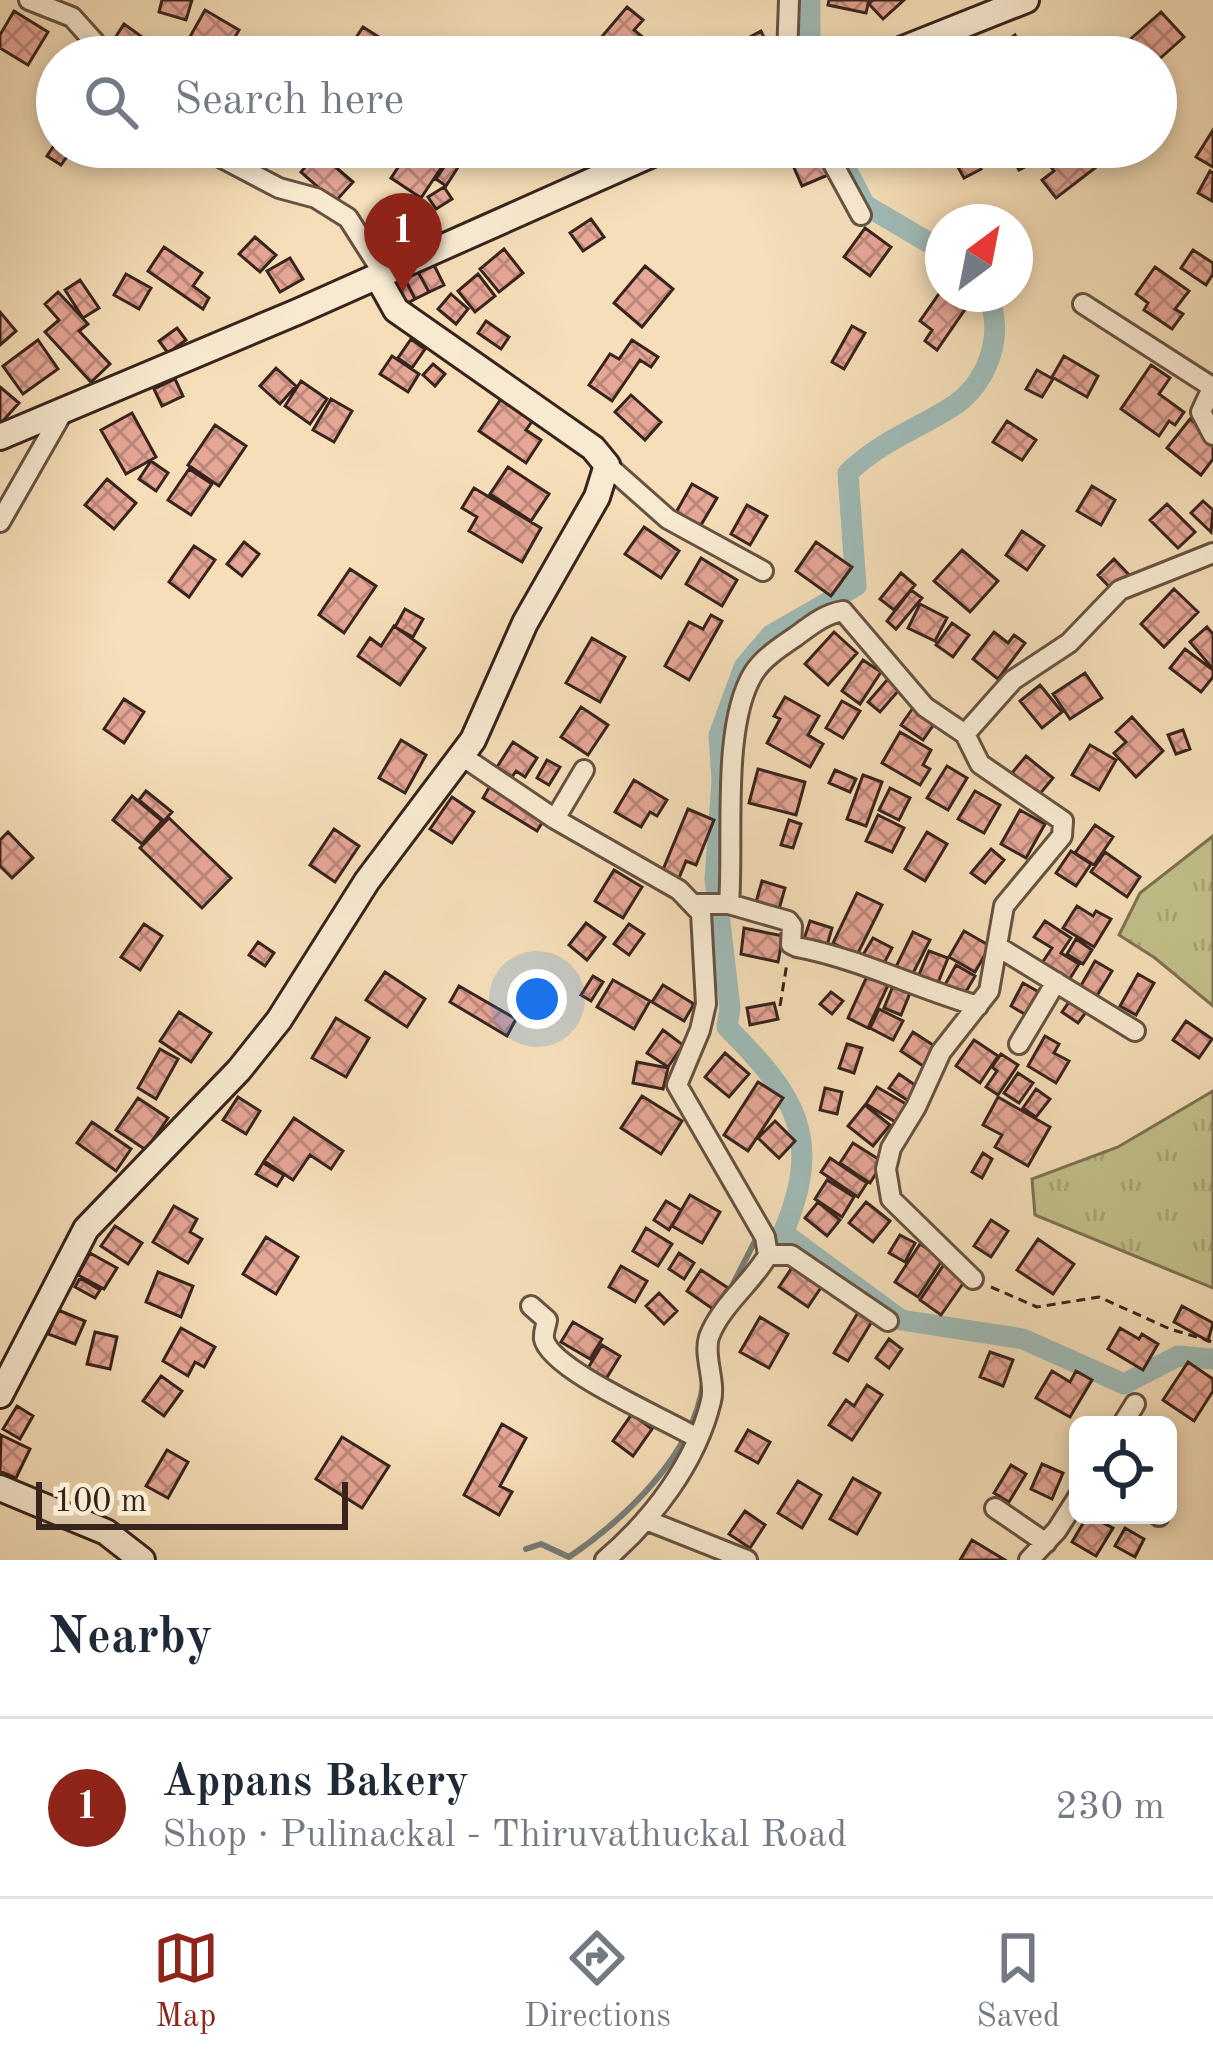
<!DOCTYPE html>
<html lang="en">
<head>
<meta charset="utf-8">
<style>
	body { margin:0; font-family:"Old Standard TT",serif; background:#f6f6f7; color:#1f2937 }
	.controls { position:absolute; right:36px; bottom:36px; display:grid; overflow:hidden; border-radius:18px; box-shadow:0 6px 18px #0003 }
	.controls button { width:108px; height:108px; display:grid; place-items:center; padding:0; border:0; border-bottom:3px solid #e0e1e3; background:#fff; color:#1f2937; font:60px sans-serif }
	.compass { position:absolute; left:925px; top:204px; width:108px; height:108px; border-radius:50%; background:#fff; box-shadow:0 6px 18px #0003; rotate:32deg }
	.scale { position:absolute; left:36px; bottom:30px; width:312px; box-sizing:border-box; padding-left:12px; border:6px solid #38241c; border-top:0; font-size:33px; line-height:42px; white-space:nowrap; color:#38241c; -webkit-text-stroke:9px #f8ead1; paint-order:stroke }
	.you { position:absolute; left:537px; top:999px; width:42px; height:42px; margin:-30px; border:9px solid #fff; border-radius:50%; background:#1a73e8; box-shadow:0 0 0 18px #1a73e833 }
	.badge { display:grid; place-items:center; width:78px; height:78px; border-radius:50%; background:#8f2418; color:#fff; font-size:39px; font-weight:700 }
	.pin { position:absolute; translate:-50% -99px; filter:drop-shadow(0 3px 6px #0008) }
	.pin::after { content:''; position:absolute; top:63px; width:42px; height:36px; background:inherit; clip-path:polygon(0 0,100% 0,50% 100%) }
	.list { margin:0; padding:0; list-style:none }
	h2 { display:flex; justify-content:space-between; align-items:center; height:156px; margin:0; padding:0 48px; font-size:51px }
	h2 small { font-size:39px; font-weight:400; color:#747a83 }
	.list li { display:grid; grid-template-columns:78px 1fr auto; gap:36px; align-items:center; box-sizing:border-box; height:180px; padding:0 48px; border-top:3px solid #e0e1e3 }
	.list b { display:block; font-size:45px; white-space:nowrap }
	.list p { margin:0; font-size:39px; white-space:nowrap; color:#747a83 }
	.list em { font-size:39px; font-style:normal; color:#747a83 }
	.icon { flex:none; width:66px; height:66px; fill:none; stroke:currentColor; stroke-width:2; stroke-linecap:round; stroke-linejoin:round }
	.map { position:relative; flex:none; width:1213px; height:1560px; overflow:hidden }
	.search { position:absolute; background:#fff; box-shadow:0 6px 18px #0003; left:36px; right:36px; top:36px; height:132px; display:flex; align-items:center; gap:30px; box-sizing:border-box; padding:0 42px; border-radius:66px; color:#747a83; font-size:45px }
	.sheet { height:336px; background:#fff }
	nav { display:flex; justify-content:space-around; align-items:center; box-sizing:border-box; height:168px; border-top:3px solid #e0e1e3; background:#fff; font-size:33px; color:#747a83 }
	nav a { display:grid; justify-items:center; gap:6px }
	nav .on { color:#8f2418 }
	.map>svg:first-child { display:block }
</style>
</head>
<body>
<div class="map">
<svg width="1213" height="1560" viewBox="0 0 1213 1560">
	<defs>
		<pattern id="grass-tufts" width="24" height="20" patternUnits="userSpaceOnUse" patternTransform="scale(3)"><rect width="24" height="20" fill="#c2c08a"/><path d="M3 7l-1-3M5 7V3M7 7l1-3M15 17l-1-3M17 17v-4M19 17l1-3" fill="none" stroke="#a7a576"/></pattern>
		<pattern id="building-cross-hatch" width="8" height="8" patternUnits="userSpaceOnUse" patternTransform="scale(3)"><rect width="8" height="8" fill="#e6a696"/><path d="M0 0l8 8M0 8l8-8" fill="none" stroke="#bb877a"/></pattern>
	</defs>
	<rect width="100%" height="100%" fill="#f5deb8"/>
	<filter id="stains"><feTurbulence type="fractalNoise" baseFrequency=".00167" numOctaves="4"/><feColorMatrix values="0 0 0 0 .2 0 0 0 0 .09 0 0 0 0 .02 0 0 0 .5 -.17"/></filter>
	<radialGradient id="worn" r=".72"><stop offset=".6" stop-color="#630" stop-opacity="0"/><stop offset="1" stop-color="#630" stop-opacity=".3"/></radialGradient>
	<!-- grass -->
	<path fill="url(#grass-tufts)" stroke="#7d7253" stroke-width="3" d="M1213,836V1006L1155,958L1119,935L1140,893Z
		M1213,1091V1288L1035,1215L1032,1179L1118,1147Z"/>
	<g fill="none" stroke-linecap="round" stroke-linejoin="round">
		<!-- stream -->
		<path stroke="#767f79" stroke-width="6" d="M730,1290L756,1239L771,1230L783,1233
			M526,1549L541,1544L569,1557C625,1519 694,1454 703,1384"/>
		<!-- canal -->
		<path stroke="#9fbbb7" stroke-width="21" d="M810,0V57
			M835,147L865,205L943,251
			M987,294C1006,333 988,385 950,408C915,430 878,443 848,473L856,586L771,635L744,667L719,735L722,781L715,879L730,1008L727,1027C795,1096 824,1137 783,1233L901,1320L1023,1339L1124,1384L1178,1356L1213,1359"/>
	</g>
	<!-- building -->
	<path fill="url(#building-cross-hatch)" stroke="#38241c" stroke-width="3" d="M162,0H192L186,20L159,12Z
		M829,0H869L866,13L828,5Z
		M873,0H904L883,19L869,4Z
		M627,7L643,20L634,30L657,49L650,57H593L588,53Z
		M205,10L239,30L223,57H209L186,44Z
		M14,11L48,32L28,65L0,48V35Z
		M1161,12L1184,37L1156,62V57H1139L1126,43Z
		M124,24L152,44L143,57H136L113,41Z
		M363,27L393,46L386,57H369L351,45Z
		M761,31L766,42L759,44L766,57H722L720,53Z
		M1015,35L1024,49L1011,57H985Z
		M159,39L184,57H147Z
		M1213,130V167L1196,157Z
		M57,141V147L73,148L61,165L47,156Z
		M268,147H305L291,165Z
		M433,147H489L476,166L464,158L446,186L436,179L446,164L429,154Z
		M799,147H816L828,175L802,186L789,156L800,151Z
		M958,147H970L981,169L964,178L949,151Z
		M1006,147H1048L1051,153L1019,170Z
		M1063,147H1079L1095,168L1056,198L1042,180L1054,171L1046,160Z
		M423,151L443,165L421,198L391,178L405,157L415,163Z
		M318,152L353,182L335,202L301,172Z
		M1210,171L1213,173L1212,201L1198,193Z
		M444,187L452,199L436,209L428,197Z
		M591,219L604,237L583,251L570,233Z
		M865,228L891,247L870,276L844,257Z
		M255,237L276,255L260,272L239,254Z
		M164,247L202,273L193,286L209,298L203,309L148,271Z
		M504,249L523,273L499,292L480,269Z
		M1193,250L1213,263V274L1206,285L1181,268Z
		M290,258L303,279L280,292L267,271Z
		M434,265L444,285L429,292L418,272Z
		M645,266L673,289L642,327L614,303Z
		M1155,267L1189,291L1175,309L1183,314L1172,329L1144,310L1148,303L1136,294Z
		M418,272L429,292L415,299L405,279Z
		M126,274L151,288L139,309L114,295Z
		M478,274L495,296L475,312L458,291Z
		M405,279L415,299L402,306L391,286Z
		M80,280L99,308L83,318L65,290Z
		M943,288V294H953L968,305L937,350L925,341L932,330L920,321Z
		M58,292L88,324L79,331L110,364L91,382L45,332L59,320L45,304Z
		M451,294L468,309L456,324L438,309Z
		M0,312L16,331L0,345Z
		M486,321L509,337L501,349L478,333Z
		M852,326L865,333L844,369L832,362Z
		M177,328L186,340L168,353L159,341Z
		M411,339L425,349L412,368L398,358Z
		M38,340L58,369L23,394L3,366Z
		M632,340L658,357L651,367L640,360L612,401L589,385L610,354L619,359Z
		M392,356L419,374L408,392L380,374Z
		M1064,356L1098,376L1087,397L1052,377Z
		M433,364L445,374L435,386L423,375Z
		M1151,365L1170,378L1159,394L1184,412L1175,425L1169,421L1159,436L1121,409Z
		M276,368L296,386L280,404L260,386Z
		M1037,370L1053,379L1042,397L1026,389Z
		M175,379L183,396L162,406L154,389Z
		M301,381L327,399L310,424L285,406Z
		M0,387L19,403L0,424Z
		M631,395L661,422L645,440L615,412Z
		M503,396L535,417L526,430L541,440L526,463L479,431Z
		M331,399L352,411L334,442L313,430Z
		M132,413L156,457L126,474L101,430Z
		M1190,419L1213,437V459L1201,475L1167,448Z
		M1007,421L1036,440L1022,460L993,442Z
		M215,425L246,446L219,486L188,465Z
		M151,461L168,473L156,491L139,479Z
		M508,467L549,494L531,521L490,494Z
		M189,469L212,484L191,515L168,500Z
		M107,479L136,503L114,529L85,505Z
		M692,484L717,498L698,530L674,516Z
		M1092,486L1115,500L1101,525L1077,511Z
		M474,488L541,528L522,562L469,531L477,517L462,508Z
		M1203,501L1213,510L1211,532L1191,513Z
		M1167,504L1195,532L1178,548L1150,520Z
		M747,505L767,516L750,545L731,534Z
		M644,527L679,551L661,578L625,554Z
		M1022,531L1044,546L1027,570L1006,555Z
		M244,542L259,554L242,576L227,564Z
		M816,542L852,567L831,596L796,571Z
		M194,546L215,560L189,597L169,582Z
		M962,550L998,581L970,612L934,581Z
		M701,558L737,580L722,606L686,584Z
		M1114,559L1134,580L1118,596L1098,575Z
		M350,569L376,586L344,633L319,615Z
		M901,573L915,585L894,610L880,599Z
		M1174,589L1198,612L1164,647L1141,624Z
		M911,590L922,598L896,629L887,621Z
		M920,604L947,618L935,641L908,628Z
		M405,609L423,619L413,637L395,627Z
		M711,615L722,621L689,680L665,666L689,622L703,629Z
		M952,623L969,635L953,657L936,645Z
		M394,626L425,648L400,685L358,656L370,638L381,646Z
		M1207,627L1213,634V669L1190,642Z
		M834,632L857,653L828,685L805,664Z
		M994,632L1008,643L1014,635L1025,643L998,679L973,659Z
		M592,638L625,657L600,702L566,683Z
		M1185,649L1213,670V677L1201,692L1170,668Z
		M863,660L881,672L860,704L842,691Z
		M894,672L906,682L880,712L868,702Z
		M1085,673L1102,698L1070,719L1053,694Z
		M1040,685L1062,712L1042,728L1020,701Z
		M785,697L819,716L808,735L823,744L810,767L767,743L780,719L774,716Z
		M124,699L144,712L124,743L104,729Z
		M842,701L860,711L843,738L826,728Z
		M915,705L937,720L923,740L901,725Z
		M581,707L608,725L588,755L561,737Z
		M1132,717L1163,751L1136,777L1114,753L1126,742L1116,732Z
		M1183,730L1190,749L1176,754L1168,735Z
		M900,732L931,750L923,765L930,769L920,785L882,763Z
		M401,740L426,755L405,793L379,778Z
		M513,742L537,758L525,777L516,771L512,777L497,767Z
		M1090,745L1116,760L1099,790L1072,775Z
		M1026,756L1053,778L1039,795L1012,773Z
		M547,760L560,767L549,785L537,778Z
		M947,766L967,778L948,810L927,798Z
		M758,769L805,782L796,815L749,803Z
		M835,770L856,779L850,792L829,783Z
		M863,775L882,782L866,826L847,819Z
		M634,780L667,800L657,816L650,812L641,827L615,812Z
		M490,786L545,818L537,831L483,798Z
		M890,788L910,798L899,820L879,810Z
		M146,791L172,812L164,821L139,800Z
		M975,791L1000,805L984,833L958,819Z
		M132,796L162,821L142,844L113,820Z
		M452,797L474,812L452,843L430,829Z
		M688,809L714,820L696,865L686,861L679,878L662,872Z
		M1020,810L1045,824L1026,858L1001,844Z
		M878,815L904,828L892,852L866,841Z
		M169,818L231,878L202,908L140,848Z
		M789,820L801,824L793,848L781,845Z
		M1095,825L1113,837L1094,865L1075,853Z
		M334,829L359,846L335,882L310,865Z
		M8,832L33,858L12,878L0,866V840Z
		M927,832L947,844L925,881L905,869Z
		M991,849L1004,860L985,883L971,873Z
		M1071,851L1091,864L1076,886L1056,873Z
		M1105,852L1140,877L1127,897L1091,872Z
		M614,870L642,887L623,918L595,901Z
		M762,881L785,888L779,909L756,902Z
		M857,893L882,905L857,955L833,943Z
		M1077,906L1093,916L1096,911L1111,919L1094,947L1063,928Z
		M810,921L832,928L826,949L803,942Z
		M1045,921L1071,938L1061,953L1079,964L1069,980L1042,963L1052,948L1034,937Z
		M586,923L605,937L587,960L569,945Z
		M144,924L162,936L140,970L121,957Z
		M629,924L644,934L629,955L614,944Z
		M744,928L783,936L778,962L741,954Z
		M964,931L990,946L975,972L949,957Z
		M913,932L930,940L907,985L891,977Z
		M873,938L892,948L880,971L860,960Z
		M1076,939L1092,950L1083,964L1067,954Z
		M258,942L274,953L265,966L249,955Z
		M929,951L948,958L937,985L918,977Z
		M1095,961L1112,971L1095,999L1079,989Z
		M956,965L975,976L960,1002L941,992Z
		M385,972L425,999L407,1027L366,1000Z
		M868,974L889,983L868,1028L848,1018Z
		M1138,974L1154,983L1136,1015L1120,1006Z
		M593,976L603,982L591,1001L581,995Z
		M613,980L650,1001L634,1029L597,1007Z
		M1023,983L1046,996L1033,1019L1011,1006Z
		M663,985L694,1004L684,1021L652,1002Z
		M459,986L516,1019L507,1036L450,1002Z
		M893,986L910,993L901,1015L884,1008Z
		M831,992L843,1001L832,1014L820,1004Z
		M1076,992L1092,1004L1078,1023L1062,1012Z
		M774,1003L778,1019L750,1025L747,1008Z
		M879,1009L903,1021L893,1040L870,1028Z
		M179,1012L211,1033L191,1062L160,1041Z
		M336,1018L369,1038L346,1077L312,1058Z
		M1186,1021L1212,1039L1199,1058L1173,1040Z
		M663,1030L683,1045L668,1067L647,1053Z
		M913,1032L939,1049L926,1068L901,1051Z
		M1045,1036L1059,1044L1054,1053L1069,1061L1056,1083L1028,1066Z
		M974,1040L998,1056L980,1083L956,1066Z
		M847,1044L862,1048L854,1073L839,1068Z
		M160,1049L178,1059L156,1099L138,1088Z
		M725,1053L749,1074L729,1097L705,1077Z
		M1001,1054L1018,1065L998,1095L986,1087L997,1071L992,1067Z
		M637,1062L668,1068L663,1089L633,1083Z
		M1018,1073L1033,1083L1019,1103L1004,1093Z
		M899,1074L928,1094L919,1108L889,1088Z
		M758,1082L783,1098L748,1151L724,1135Z
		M877,1087L918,1111L907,1129L866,1104Z
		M825,1088L842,1092L837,1114L820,1110Z
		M1036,1089L1050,1099L1036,1117L1023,1108Z
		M642,1096L682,1121L661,1154L621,1128Z
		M238,1097L260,1111L246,1134L223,1120Z
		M998,1097L1050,1127L1028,1166L995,1147L1002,1135L983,1125Z
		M138,1098L168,1118L146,1150L116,1130Z
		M865,1105L890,1125L873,1146L848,1126Z
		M294,1118L343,1151L331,1169L310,1155L293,1180L264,1161Z
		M775,1121L795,1141L779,1158L758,1138Z
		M92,1122L131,1149L116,1171L77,1143Z
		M853,1143L883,1162L870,1183L840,1163Z
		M983,1153L992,1159L982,1178L972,1172Z
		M830,1158L867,1183L858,1197L821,1172Z
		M263,1163L284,1175L277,1186L256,1174Z
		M827,1180L854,1197L842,1217L815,1199Z
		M690,1195L720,1212L702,1243L672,1226Z
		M666,1201L681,1210L669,1230L654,1220Z
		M818,1202L840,1220L827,1236L805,1218Z
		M866,1202L890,1221L873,1242L849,1223Z
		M174,1206L197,1219L190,1232L202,1239L188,1263L153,1242Z
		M991,1220L1008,1231L991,1257L974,1246Z
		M115,1226L142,1243L128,1264L101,1246Z
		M646,1228L672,1244L658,1266L633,1251Z
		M900,1235L915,1243L905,1262L889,1253Z
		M266,1237L298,1257L276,1294L243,1274Z
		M1038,1239L1074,1264L1053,1294L1017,1270Z
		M920,1244L943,1259L918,1297L895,1282Z
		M90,1253L117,1268L104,1289L78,1275Z
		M679,1253L694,1263L684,1279L669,1269Z
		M947,1260L969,1275L941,1315L920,1300Z
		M795,1263L824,1283L808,1307L779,1287Z
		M621,1266L647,1281L635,1302L609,1287Z
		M701,1270L728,1288L713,1309L687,1291Z
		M158,1272L193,1286L181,1317L146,1302Z
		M80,1278L100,1290L95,1298L75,1287Z
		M659,1293L677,1311L664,1324L646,1306Z
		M863,1304L877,1313L848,1361L834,1353Z
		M1182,1306L1213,1323L1208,1341L1174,1322Z
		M58,1310L85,1321L75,1344L48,1334Z
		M760,1317L788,1334L769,1368L740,1352Z
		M573,1322L602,1339L590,1359L561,1342Z
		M181,1328L215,1347L204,1367L195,1362L188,1376L163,1361Z
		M1120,1328L1139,1339L1142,1334L1158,1344L1143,1370L1108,1349Z
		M95,1332L117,1337L110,1369L87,1364Z
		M889,1339L902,1349L889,1368L876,1358Z
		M602,1345L620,1356L606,1379L588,1368Z
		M990,1352L1013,1360L1003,1386L980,1377Z
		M1188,1362L1213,1379V1391L1194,1421L1163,1400Z
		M1052,1371L1070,1382L1076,1371L1092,1380L1070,1417L1036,1398Z
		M161,1376L182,1391L164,1416L143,1401Z
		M867,1385L882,1395L852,1440L829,1425L846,1400L854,1406Z
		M17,1406L33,1416L20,1439L3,1429Z
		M632,1414L652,1429L633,1456L613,1441Z
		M502,1424L526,1438L500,1486L512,1492L499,1515L464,1495Z
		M748,1430L770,1442L758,1463L736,1451Z
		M1,1435L30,1449L16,1478L0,1471Z
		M342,1437L389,1466L362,1508L316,1479Z
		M167,1450L188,1462L168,1498L146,1486Z
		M1042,1464L1063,1473L1052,1499L1031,1489Z
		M1011,1465L1026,1474L1009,1502L994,1493Z
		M853,1478L880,1493L857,1534L830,1519Z
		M798,1481L821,1495L802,1528L778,1513Z
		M83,1484L99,1493L85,1516L69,1507Z
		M745,1511L765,1525L750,1548L729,1534Z
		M1088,1515L1113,1528L1096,1556L1072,1542Z
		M1125,1528L1144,1539L1135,1557L1115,1546Z
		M972,1540L1005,1560H960Z"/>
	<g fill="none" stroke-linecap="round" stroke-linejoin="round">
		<defs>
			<path id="street" d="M29,0L72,17L108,57
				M787,57L789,0
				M201,147L279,188L316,198L348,218L383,273
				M824,147L861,215
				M1083,304L1212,387
				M1213,386L1201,412L1213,435
				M607,465L668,519L763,571
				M0,522L64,410
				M462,756L555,819L679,890L701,913L706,1004L700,1030L677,1085L765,1237L768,1255C751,1284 721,1305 709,1337C703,1356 716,1381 711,1401C696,1463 652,1520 605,1560
				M555,819L584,770
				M696,904H729C734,841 721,727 753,674C762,659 780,647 795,637C810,626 824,614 843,611L925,707L965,734
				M729,904L788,921L792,926L791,944L797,947C860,959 916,988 978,1006
				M1000,948L1135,1031
				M1019,1044L1056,982
				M768,1255H791L888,1321
				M973,1279L891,1199L886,1169L891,1148L916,1107L941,1052L989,991L1004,906L1062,836L1063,821L980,764L965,734L1013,680L1069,643L1120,590L1213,553
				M531,1306L547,1320C546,1326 543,1333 544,1339C550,1370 668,1420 697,1438
				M1122,1425L1135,1404
				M995,1508L1046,1543
				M1158,1515L1159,1516
				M646,1520L747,1560
				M1029,1560L1057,1530L1078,1497"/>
			<path id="secondary" d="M883,57L1026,0
				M0,437L297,312L668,147
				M0,1395L86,1229L239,1070L279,1020L367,881L473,740L525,623L597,497L607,465L593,448L396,310L377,276
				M0,1488L106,1532L142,1560"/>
		</defs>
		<!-- street casing -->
		<use href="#street" stroke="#675243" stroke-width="24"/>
		<!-- secondary casing -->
		<use href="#secondary" stroke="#38241c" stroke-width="30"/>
		<!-- path -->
		<path stroke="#38241c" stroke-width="3" stroke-dasharray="9 6" stroke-linecap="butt" d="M780,1006L787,963
			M991,1287L1037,1307L1099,1297L1170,1329L1213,1342"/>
		<!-- street -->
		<use href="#street" stroke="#f8ead1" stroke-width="18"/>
		<!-- secondary -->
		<use href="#secondary" stroke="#f8ead1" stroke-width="24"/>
	</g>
	<rect width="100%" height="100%" filter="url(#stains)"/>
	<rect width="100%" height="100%" fill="url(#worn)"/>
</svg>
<div class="controls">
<button><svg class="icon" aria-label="locate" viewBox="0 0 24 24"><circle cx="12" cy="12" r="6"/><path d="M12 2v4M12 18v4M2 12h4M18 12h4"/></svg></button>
</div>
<svg class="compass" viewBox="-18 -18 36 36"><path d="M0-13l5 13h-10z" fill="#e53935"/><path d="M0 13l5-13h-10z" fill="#747a83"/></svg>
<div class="scale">100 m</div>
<div class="you"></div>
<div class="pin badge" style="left:403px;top:292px">1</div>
<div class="search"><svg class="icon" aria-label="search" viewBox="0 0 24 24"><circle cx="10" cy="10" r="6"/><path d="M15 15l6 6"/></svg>Search here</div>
</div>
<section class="sheet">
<h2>Nearby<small></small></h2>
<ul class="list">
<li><span class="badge">1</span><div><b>Appans Bakery</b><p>Shop · Pulinackal - Thiruvathuckal Road</p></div><em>230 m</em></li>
</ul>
</section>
<nav>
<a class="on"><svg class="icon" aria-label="map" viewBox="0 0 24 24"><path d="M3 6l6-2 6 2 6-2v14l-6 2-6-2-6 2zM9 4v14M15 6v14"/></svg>Map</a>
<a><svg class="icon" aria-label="directions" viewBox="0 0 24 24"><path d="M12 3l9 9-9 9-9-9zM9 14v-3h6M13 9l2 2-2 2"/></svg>Directions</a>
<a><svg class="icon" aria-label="saved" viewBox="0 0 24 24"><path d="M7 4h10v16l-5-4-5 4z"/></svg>Saved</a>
</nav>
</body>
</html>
